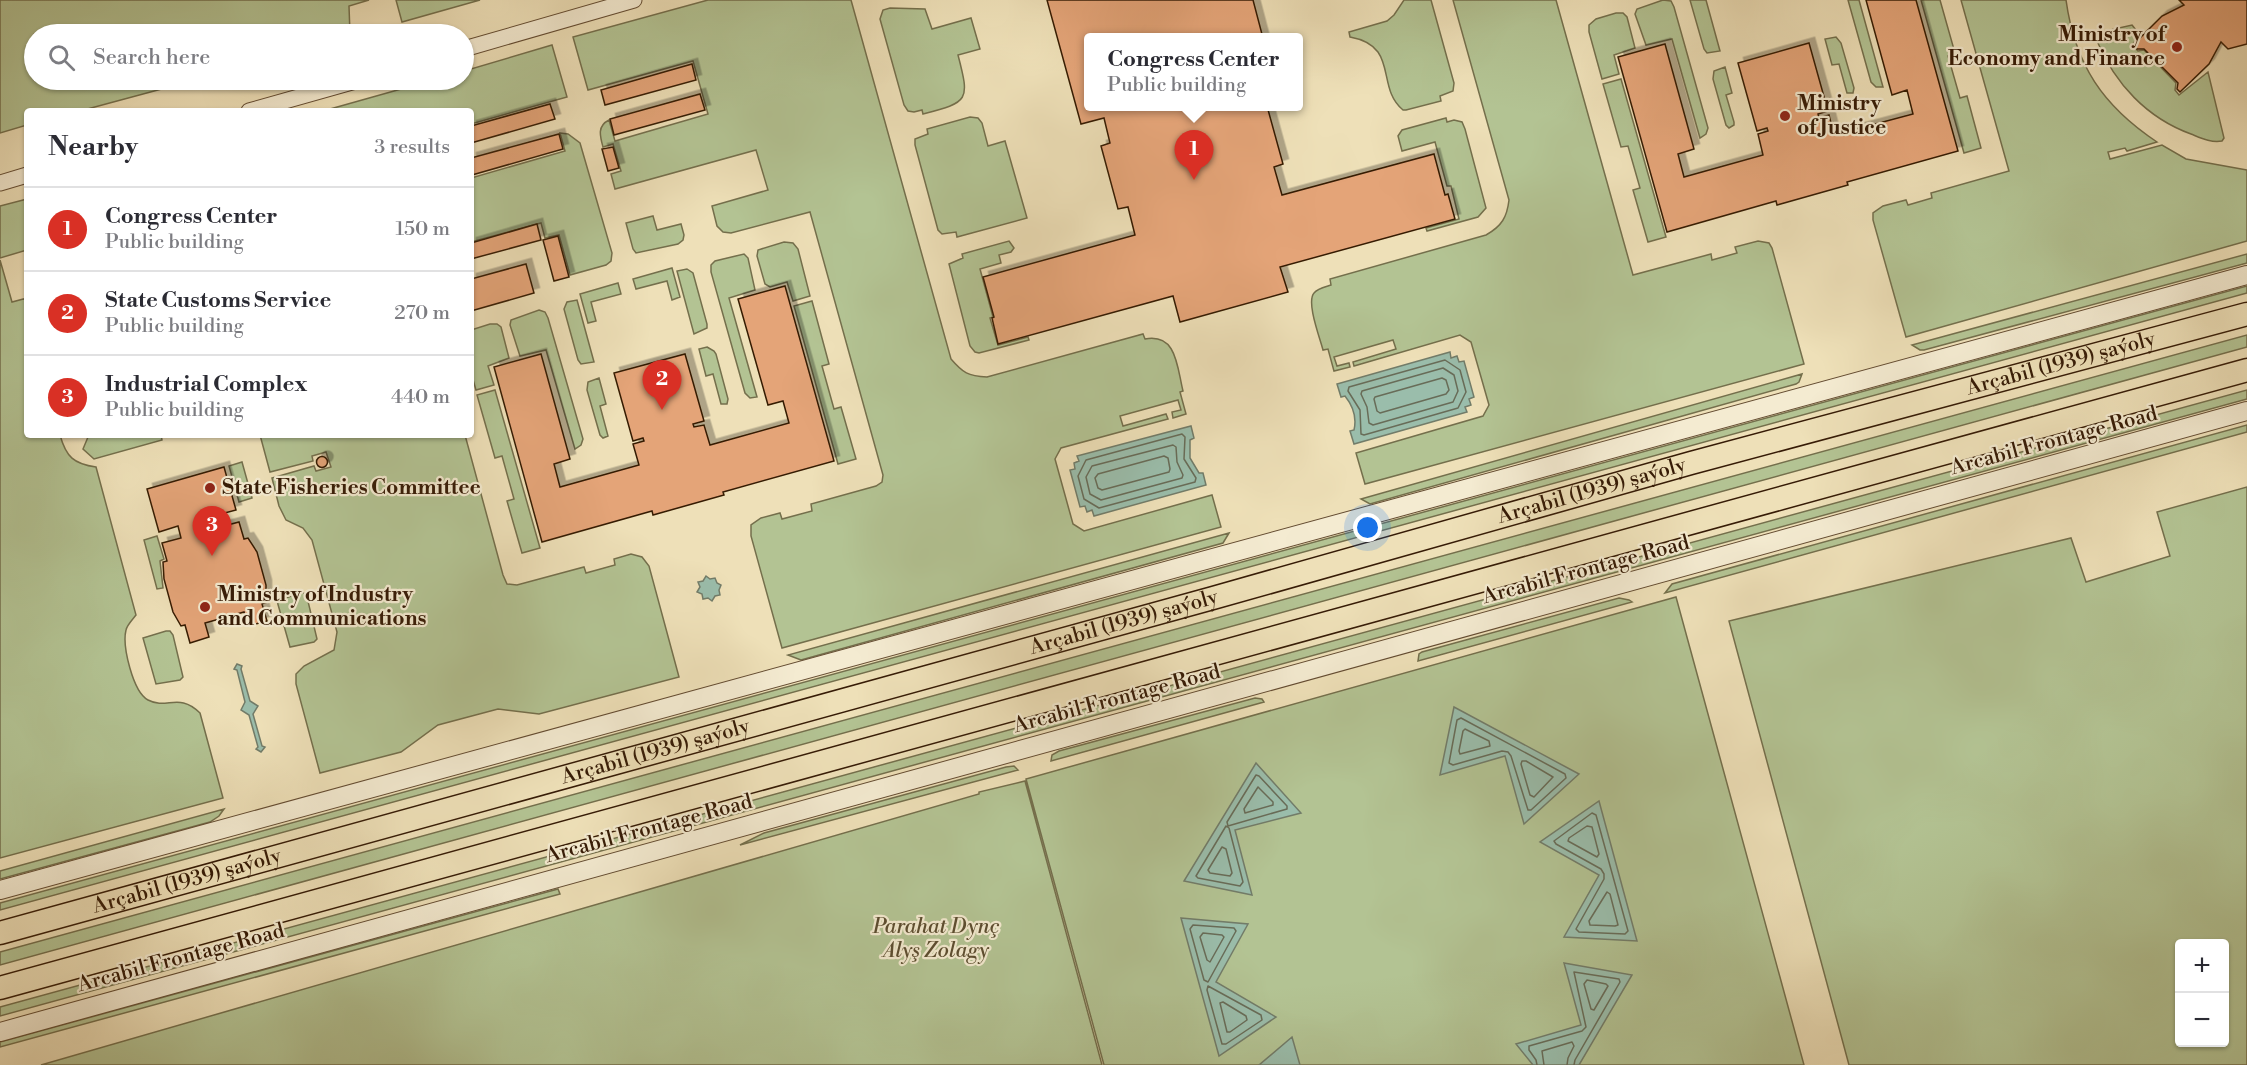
<!DOCTYPE html>
<html lang="en">
<head>
<meta charset="utf-8">
<style>
	body { margin:0; font-family:"Libre Bodoni",serif; background:#f7f7f7; color:#2b2b33 }
	.controls { position:absolute; right:18px; bottom:18px; display:grid; overflow:hidden; border-radius:6px; box-shadow:0 2px 4px #0004 }
	.controls button { width:54px; height:54px; display:grid; place-items:center; padding:0; border:0; border-bottom:2px solid #e1e1e2; background:#fff; color:#2b2b33; font:30px sans-serif }
	.you { position:absolute; left:1368px; top:528px; width:21px; height:21px; margin:-15px; border:4px solid #fff; border-radius:50%; background:#1a73e8; box-shadow:0 0 0 9px #1a73e833 }
	.badge { display:grid; place-items:center; width:39px; height:39px; border-radius:50%; background:#d93025; color:#fff; font-size:20px; font-weight:700 }
	.pin { position:absolute; translate:-50% -50px; filter:drop-shadow(0 2px 3px #0008) }
	.pin::after { content:''; position:absolute; top:32px; width:21px; height:18px; background:inherit; clip-path:polygon(0 0,100% 0,50% 100%) }
	.popup { position:absolute; left:1084px; top:33px; width:219px; height:78px; box-sizing:border-box; display:grid; place-content:center; border-radius:6px; background:#fff; filter:drop-shadow(0 2px 4px #0005); font-size:20px; white-space:nowrap; color:#7c7c81 }
	.popup b { font-size:22px; color:#2b2b33 }
	.popup::after { content:''; position:absolute; left:50%; top:100%; margin-left:-12px; border:12px solid transparent; border-top-color:#fff }
	.list { margin:0; padding:0; list-style:none }
	h2 { display:flex; justify-content:space-between; align-items:center; height:78px; margin:0; padding:0 24px; font-size:26px }
	h2 small { font-size:20px; font-weight:400; color:#7c7c81 }
	.list li { display:grid; grid-template-columns:39px 1fr auto; gap:18px; align-items:center; box-sizing:border-box; height:84px; padding:0 24px; border-top:2px solid #e1e1e2 }
	.list b { display:block; font-size:22px; white-space:nowrap }
	.list p { margin:0; font-size:20px; white-space:nowrap; color:#7c7c81 }
	.list em { font-size:20px; font-style:normal; color:#7c7c81 }
	.icon { flex:none; width:33px; height:33px; fill:none; stroke:currentColor; stroke-width:2; stroke-linecap:round; stroke-linejoin:round }
	.map { position:relative; flex:none; width:2247px; height:1065px; overflow:hidden }
	.search { position:absolute; background:#fff; box-shadow:0 2px 4px #0004; left:24px; top:24px; width:450px; height:66px; display:flex; align-items:center; gap:15px; box-sizing:border-box; padding:0 21px; border-radius:33px; color:#7c7c81; font-size:22px }
	.panel { position:absolute; background:#fff; box-shadow:0 2px 4px #0004; left:24px; top:108px; width:450px; height:330px; border-radius:6px }
	.map>svg:first-child { display:block }
</style>
</head>
<body>
<div class="map">
<svg width="2247" height="1065" viewBox="0 0 2247 1065">
	<defs>
		<filter id="shadow"><feDropShadow dx="5.5" dy="-5.5" stdDeviation="0" flood-color="#0004"/></filter>
	</defs>
	<rect width="100%" height="100%" fill="#eee0b8"/>
	<filter id="stains"><feTurbulence type="fractalNoise" baseFrequency=".00333" numOctaves="4"/><feColorMatrix values="0 0 0 0 .2 0 0 0 0 .09 0 0 0 0 .02 0 0 0 .5 -.17"/></filter>
	<radialGradient id="worn" r=".72"><stop offset=".6" stop-color="#630" stop-opacity="0"/><stop offset="1" stop-color="#630" stop-opacity=".3"/></radialGradient>
	<!-- green -->
	<path fill="#b3c393" stroke="#746f4c" stroke-width="1.5" fill-rule="evenodd" d="M0,0H369L349,6L350,34H34V80H195L80,111H27V125L0,133Z
		M396,0H480L402,22Z
		M708,0H851L951,359C963,373 968,376 987,377L1143,334L1145,339C1177,333 1177,367 1183,391L1180,392L1186,414L1173,418L1172,412L1181,410L1178,400L1120,416L1123,426L1166,414L1168,419L1061,448L1055,459L1073,524L1084,531L1212,495L1221,527L782,648L751,536V525L761,518L780,513L782,519L812,511L811,504L876,486L882,482L883,475L810,212L731,233L723,232L717,226L712,206L768,190L756,150L615,189L611,174L621,171L613,144L603,147C600,136 597,126 609,120L615,141L708,114L693,61L588,90L573,37Z
		M1404,0H1431L1454,83L1453,91L1440,96L1441,101L1406,110H1403C1375,87 1400,46 1350,37L1349,32L1387,21L1394,15Z
		M1453,0H1556L1633,275L1711,254L1712,260L1737,253L1735,247L1758,241L1769,243L1772,248L1804,364L1365,484L1356,453L1483,416L1489,405L1471,342L1460,335L1354,366L1353,362L1396,349L1393,340L1334,357L1337,366L1349,363L1350,367L1334,371L1328,349L1323,350C1320,338 1306,302 1314,293C1318,288 1325,287 1331,285L1330,279L1486,235C1502,226 1507,217 1509,200Z
		M1663,0L1671,1L1674,7L1708,128L1706,134L1700,138L1672,39L1646,45L1635,14L1637,9Z
		M1690,0H1706L1720,51L1707,53L1704,49Z
		M1848,0H1859L1883,87H1876L1871,82Z
		M1921,0H1940L1955,53L1948,56L1960,98L1967,96L1981,148L1964,153Z
		M1961,0H2066C2075,65 2103,106 2157,142L2127,151L2125,148L2108,152L2110,159L2162,145L2186,159L2247,170V241L1906,337L1873,220V213L1883,206L1906,200L1908,205L1932,198L1931,193L2009,171Z
		M890,8L925,9L932,29L971,18L980,49L958,55C970,101 969,102 923,114L922,110L914,112L908,111L904,105L880,19L883,10Z
		M1616,13H1623L1627,17L1635,48L1614,55L1619,74L1602,79L1589,32V25L1596,19Z
		M2132,25L2140,35L2132,45L2138,51L2144,50L2176,83L2175,90L2179,95L2208,72L2224,138L2222,141C2211,143 2201,138 2191,134C2147,118 2115,84 2097,41L2103,40L2101,32Z
		M1836,37L1841,43L1854,88L1853,93H1847L1839,64L1832,65L1825,39Z
		M552,45L567,97L471,124V111H323L433,80H464V71Z
		M1725,67L1732,93L1726,95L1734,122V125L1729,128L1726,125L1713,79L1714,71Z
		M1621,79L1666,237L1648,242L1633,190L1640,188L1628,146L1621,147L1603,84Z
		M970,117L978,118L982,123L988,146L1005,141L1027,218L957,237L956,232L942,234L938,230L915,145V139L928,134L927,129Z
		M1446,118L1447,122L1454,120L1462,122L1465,129L1486,208L1478,217L1427,231L1426,228L1459,219L1451,186H1447L1435,142L1402,151L1398,136L1402,130Z
		M560,133L568,134L580,143L612,253L611,261L606,265L570,275L559,235L545,238L541,223L471,242V178L565,151Z
		M27,199V250L0,258V206Z
		M653,216L657,230L681,224L684,235L683,240L678,244L636,253L633,249L626,223Z
		M1009,241L1014,248L1011,252L999,255L1001,263L980,269L993,317L990,318L998,345L1028,337L1029,340L979,353L975,352L970,346L949,264L963,258L962,254Z
		M784,242L793,243L798,249L810,296L793,301L787,282L770,287L765,284L757,256L758,250Z
		M744,254L748,258L755,290L729,298L757,397L750,398L745,393L711,272V265L715,261Z
		M2247,254V263L1924,350H1920L1912,345Z
		M0,260L12,302L27,298V435H60C66,457 74,464 96,467L136,615C133,619 127,625 126,630C122,646 133,692 148,700C167,710 179,692 200,713L223,798L0,858Z
		M672,268L680,297L672,300L667,281L636,289L633,279Z
		M687,269L693,273L707,324V328L694,334L677,271Z
		M618,283L621,294L591,302L596,321L588,323L580,294Z
		M2247,286V293L0,910V903Z
		M577,300L594,362L581,364L578,360L564,309L567,302Z
		M812,301L829,364L822,366L834,409L841,407L856,459L838,464L794,306Z
		M539,310L545,312L548,318L583,439L581,445L575,449L546,350L520,356L510,325L511,320Z
		M490,324H497L501,327L509,358L488,366L494,385L476,390L471,373V330Z
		M2247,335V347L0,965V952Z
		M707,347L714,351L716,354L728,399L727,404H721L713,374L706,376L699,349Z
		M1802,374L1799,382L1796,384L1370,504L1361,499Z
		M599,378L606,404L600,406L608,436L603,438L600,435L587,390L588,382Z
		M495,390L540,548L522,553L507,501L514,499L502,456L495,458L477,395Z
		M2247,390V399L0,1016V1007Z
		M2247,425V432L1665,593L1672,584Z
		M94,435H161L162,440L94,459L83,449L88,437Z
		M260,435H465L503,575L507,584L517,585L584,567L586,573L615,565L614,559L631,554L642,557L649,566L679,677L539,714L498,709L438,725L401,752L320,773L296,684V674L304,666L334,650L337,632L312,540L303,528L286,520L279,506L272,478L314,466L316,471L331,467L326,452L312,456L313,461L270,472Z
		M242,462L252,498L239,502L229,466Z
		M2247,487V1065H1849L1729,621L2071,538L2086,582L2170,556L2157,512ZM2180,944H2224V1042H2180Z
		M1229,533L1223,543L801,660L788,655Z
		M157,536L164,559L160,561L163,588L157,589L144,540Z
		M300,593H304L307,597L317,639L314,642L290,647L277,601Z
		M1676,597L1804,1065H1104L1026,779Z
		M1619,598L1629,600L1632,602L1418,661L1419,654L1422,652Z
		M166,631H170L173,635L183,677L180,680L156,684L143,638Z
		M1255,698L1262,699L1264,702L1051,761L1052,755L1059,751Z
		M1014,766L1018,770L740,845L764,833L1006,767Z
		M1025,781L1102,1065H41L979,794V792Z
		M224,809L219,816L210,822L0,879V871Z
		M558,889L560,894L0,1047V1042Z"/>
	<!-- water -->
	<path fill="#9abdab" stroke="#727c69" stroke-width="1.5" d="M1450,352L1451,358L1457,356L1459,362L1464,361L1474,397L1469,399L1471,405L1465,407L1467,412L1354,444L1350,431L1354,430C1357,417 1353,406 1345,396L1341,397L1337,384Z
		M1191,426L1194,438L1190,440V458L1199,473H1203L1206,485L1094,516L1092,510L1087,512L1085,506L1080,507L1070,470L1075,469L1074,463L1079,461L1077,456Z
		M706,576L710,579L715,578L717,583L721,585L719,590L720,595L715,596L712,601L708,598L703,599L702,594L697,592L700,587L698,582L703,581Z
		M237,664L242,666L241,669L250,701L258,706L253,714L262,746L265,747L261,752L256,749L258,747L249,715L241,710L245,702L237,670L234,669Z
		M1454,707L1579,774L1524,824L1505,756L1440,775Z
		M1256,763L1301,813L1235,830L1252,895L1184,881Z
		M1599,801L1637,941L1564,937L1599,875L1540,842Z
		M1181,918L1248,924L1216,982L1276,1017L1219,1056Z
		M1564,963L1632,975L1579,1065H1533L1516,1044L1581,1025Z
		M1292,1037L1300,1065H1259Z"/>
	<g fill="none" stroke-linecap="round" stroke-linejoin="round">
		<!-- shore -->
		<path stroke="#686c58" stroke-width="1.5" d="M1445,360L1460,370L1466,392L1458,408L1364,435L1361,434L1360,410L1348,391L1349,387Z
			M1443,368L1454,375L1458,391L1453,402L1373,425L1369,423L1367,407L1361,394L1362,391Z
			M1442,378L1446,380L1449,390L1446,394L1380,413L1377,411L1374,399L1375,397Z
			M1182,434L1185,437L1184,459L1196,478L1195,482L1099,508L1084,499L1078,476L1086,460Z
			M1173,445L1176,447L1177,462L1183,475L1182,478L1101,500L1090,494L1086,477L1092,466Z
			M1164,456L1168,458L1170,469L1169,472L1102,490L1098,488L1095,478L1098,474Z
			M1461,718L1565,774L1566,778L1531,810H1528L1511,756L1508,752L1502,751L1453,765L1449,763L1457,720Z
			M1465,729L1489,741L1490,746L1460,754L1459,751L1463,731Z
			M1522,761H1526L1553,777L1534,797L1530,795L1521,764Z
			M1256,775L1259,776L1287,806V809L1228,826L1227,822Z
			M1258,787L1273,802V805L1245,813L1244,809Z
			M1592,813L1596,815L1628,931L1625,934L1579,932L1576,929L1604,879V874L1601,869L1556,844L1554,841Z
			M1226,826L1229,828L1243,882L1240,886L1198,878L1196,876Z
			M1587,826L1592,827L1599,854L1597,857L1568,841L1569,838Z
			M1222,847L1226,849L1232,873L1230,876L1210,873L1208,870Z
			M1607,892L1610,894L1618,925L1615,926L1590,925L1589,921Z
			M1193,925L1234,928L1236,931L1208,982L1204,980L1190,929Z
			M1203,933L1222,935L1224,937L1210,962L1207,960L1200,937Z
			M1587,980L1606,984L1608,986L1594,1010L1591,1009L1584,984Z
			M1208,986L1261,1015L1262,1020L1226,1044H1222L1207,990Z
			M1220,1003L1223,1002L1246,1016L1247,1020L1230,1032H1227Z
			M1537,1065L1536,1060L1529,1050V1046L1582,1031L1586,1027L1574,972L1619,979L1620,982L1575,1060L1574,1065
			M1544,1065L1542,1051L1572,1042L1574,1046L1568,1058L1567,1065"/>
	</g>
	<!-- building -->
	<path fill="#e4a478" stroke="#361b06" stroke-width="1.5" filter="url(#shadow)" d="M1047,0H1253L1263,38H1089V106H1267L1283,164L1274,167L1282,195L1434,154L1445,195L1448,194L1455,219L1280,267L1288,292L1180,322L1173,296L998,344L992,318L994,317L983,277L1135,235L1128,207L1118,209L1101,146L1110,143L1104,118L1081,124Z
		M1866,0H1916L1958,151L1847,182L1848,185L1777,205L1776,201L1667,232L1618,57L1665,44L1694,149L1678,154L1684,177L1763,155L1758,134L1768,131L1767,128L1757,131L1738,63L1809,43L1828,111L1818,114L1819,118L1829,115L1834,135L1913,114L1907,90L1892,95Z
		M2179,0H2247V44L2228,49L2221,42L2209,64L2180,92L2177,89L2178,83L2144,49H2137L2133,45L2162,16L2184,5Z
		M692,64L696,80L605,105L601,90Z
		M700,94L705,110L614,135L610,119Z
		M550,104L555,119L471,143V126Z
		M559,134L563,149L472,175L471,158Z
		M613,147L619,168L608,171L602,149Z
		M537,224L541,240L471,259V243Z
		M558,236L569,277L554,281L543,240Z
		M526,264L534,293L471,311V279Z
		M785,286L834,461L723,492L724,495L653,515L652,511L542,542L494,367L541,354L570,459L554,464L560,487L639,465L633,444L644,441L643,438L633,441L614,373L685,354L704,421L693,424L694,427L704,425L710,445L789,423L783,401L768,405L738,299Z
		M316.5 462a5.5 5.5 0 1 1 11 0a5.5 5.5 0 1 1-11 0Z
		M224,467L236,510L217,515L220,527L239,522L244,539L248,538L257,552L266,585V602L262,604L267,621L248,626L244,612L205,623L209,637L190,643L185,625L181,626L173,612L164,579L163,562L167,561L162,543L181,538L178,526L159,532L147,489Z"/>
	<g fill="none" stroke-linecap="round" stroke-linejoin="round">
		<defs>
			<path id="minor" d="M464,49L634,0
				M249,111L359,80
				M0,183L27,175"/>
			<path id="tertiary" d="M0,890L2247,275
				M0,1032L2247,411"/>
			<g id="primary">
				<path id="s1" d="M0,933L1213,598L1691,463L2247,314"/>
				<path d="M0,988L2247,370"/>
			</g>
		</defs>
		<!-- minor casing -->
		<use href="#minor" stroke="#644c32" stroke-width="17"/>
		<!-- tertiary casing -->
		<use href="#tertiary" stroke="#644c32" stroke-width="20"/>
		<!-- primary casing -->
		<use href="#primary" stroke="#361b06" stroke-width="25"/>
		<!-- minor -->
		<use href="#minor" stroke="#f4ebd1" stroke-width="15"/>
		<!-- tertiary -->
		<use href="#tertiary" stroke="#f4ebd1" stroke-width="18"/>
		<!-- primary -->
		<use href="#primary" stroke="#eee0b8" stroke-width="22"/>
	</g>
	<!-- markers -->
	<g fill="#8f2418" stroke="#f4ebd1" stroke-width="2">
		<circle cx="2177" cy="47" r="6"/>
		<circle cx="1785" cy="116" r="6"/>
		<circle cx="210" cy="488" r="6"/>
		<circle cx="205" cy="607" r="6"/>
	</g>
	<g text-anchor="middle" dominant-baseline="central" stroke-width="4.5" stroke-linejoin="round" paint-order="stroke">
		<!-- poi labels -->
		<g font-size="21" font-weight="bold" fill="#361b06" stroke="#f4ebd1" text-anchor="start">
			<text x="2165" y="35" text-anchor="end">Ministry of<tspan x="2165" dy="24">Economy and Finance</tspan></text>
			<text x="1797" y="104">Ministry<tspan x="1797" dy="24">of Justice</tspan></text>
			<text x="222" y="488">State Fisheries Committee</text>
			<text x="217" y="595">Ministry of Industry<tspan x="217" dy="24">and Communications</tspan></text>
		</g>
		<!-- street labels -->
		<g font-size="21" fill="#361b06" stroke="#f4ebd1">
			<text stroke="none"><textPath href="#s1" startOffset="2138">Arçabil (1939) şaýoly</textPath></text>
			<text transform="translate(2054 441) rotate(-15)">Arcabil Frontage Road</text>
			<text stroke="none"><textPath href="#s1" startOffset="1652">Arçabil (1939) şaýoly</textPath></text>
			<text transform="translate(1586 570) rotate(-15)">Arcabil Frontage Road</text>
			<text stroke="none"><textPath href="#s1" startOffset="1166">Arçabil (1939) şaýoly</textPath></text>
			<text transform="translate(1117 699) rotate(-15)">Arcabil Frontage Road</text>
			<text stroke="none"><textPath href="#s1" startOffset="680">Arçabil (1939) şaýoly</textPath></text>
			<text transform="translate(649 829) rotate(-15)">Arcabil Frontage Road</text>
			<text stroke="none"><textPath href="#s1" startOffset="194">Arçabil (1939) şaýoly</textPath></text>
			<text transform="translate(181 958) rotate(-15)">Arcabil Frontage Road</text>
		</g>
		<!-- park labels -->
		<g font-size="21" font-style="italic" fill="#5c4d30" stroke="#f4ebd1">
			<text x="936" y="927">Parahat Dynç<tspan x="936" dy="24">Alyş Zolagy</tspan></text>
		</g>
	</g>
	<rect width="100%" height="100%" filter="url(#stains)"/>
	<rect width="100%" height="100%" fill="url(#worn)"/>
</svg>
<div class="controls">
<button>+</button>
<button>−</button>
</div>
<div class="you"></div>
<div class="pin badge" style="left:1194px;top:180px">1</div>
<div class="popup"><b>Congress Center</b>Public building</div>
<div class="pin badge" style="left:662px;top:410px">2</div>
<div class="pin badge" style="left:212px;top:556px">3</div>
<div class="search"><svg class="icon" aria-label="search" viewBox="0 0 24 24"><circle cx="10" cy="10" r="6"/><path d="M15 15l6 6"/></svg>Search here</div>
<section class="panel">
<h2>Nearby<small>3 results</small></h2>
<ul class="list">
<li><span class="badge">1</span><div><b>Congress Center</b><p>Public building</p></div><em>150 m</em></li>
<li><span class="badge">2</span><div><b>State Customs Service</b><p>Public building</p></div><em>270 m</em></li>
<li><span class="badge">3</span><div><b>Industrial Complex</b><p>Public building</p></div><em>440 m</em></li>
</ul>
</section>
</div>
</body>
</html>
